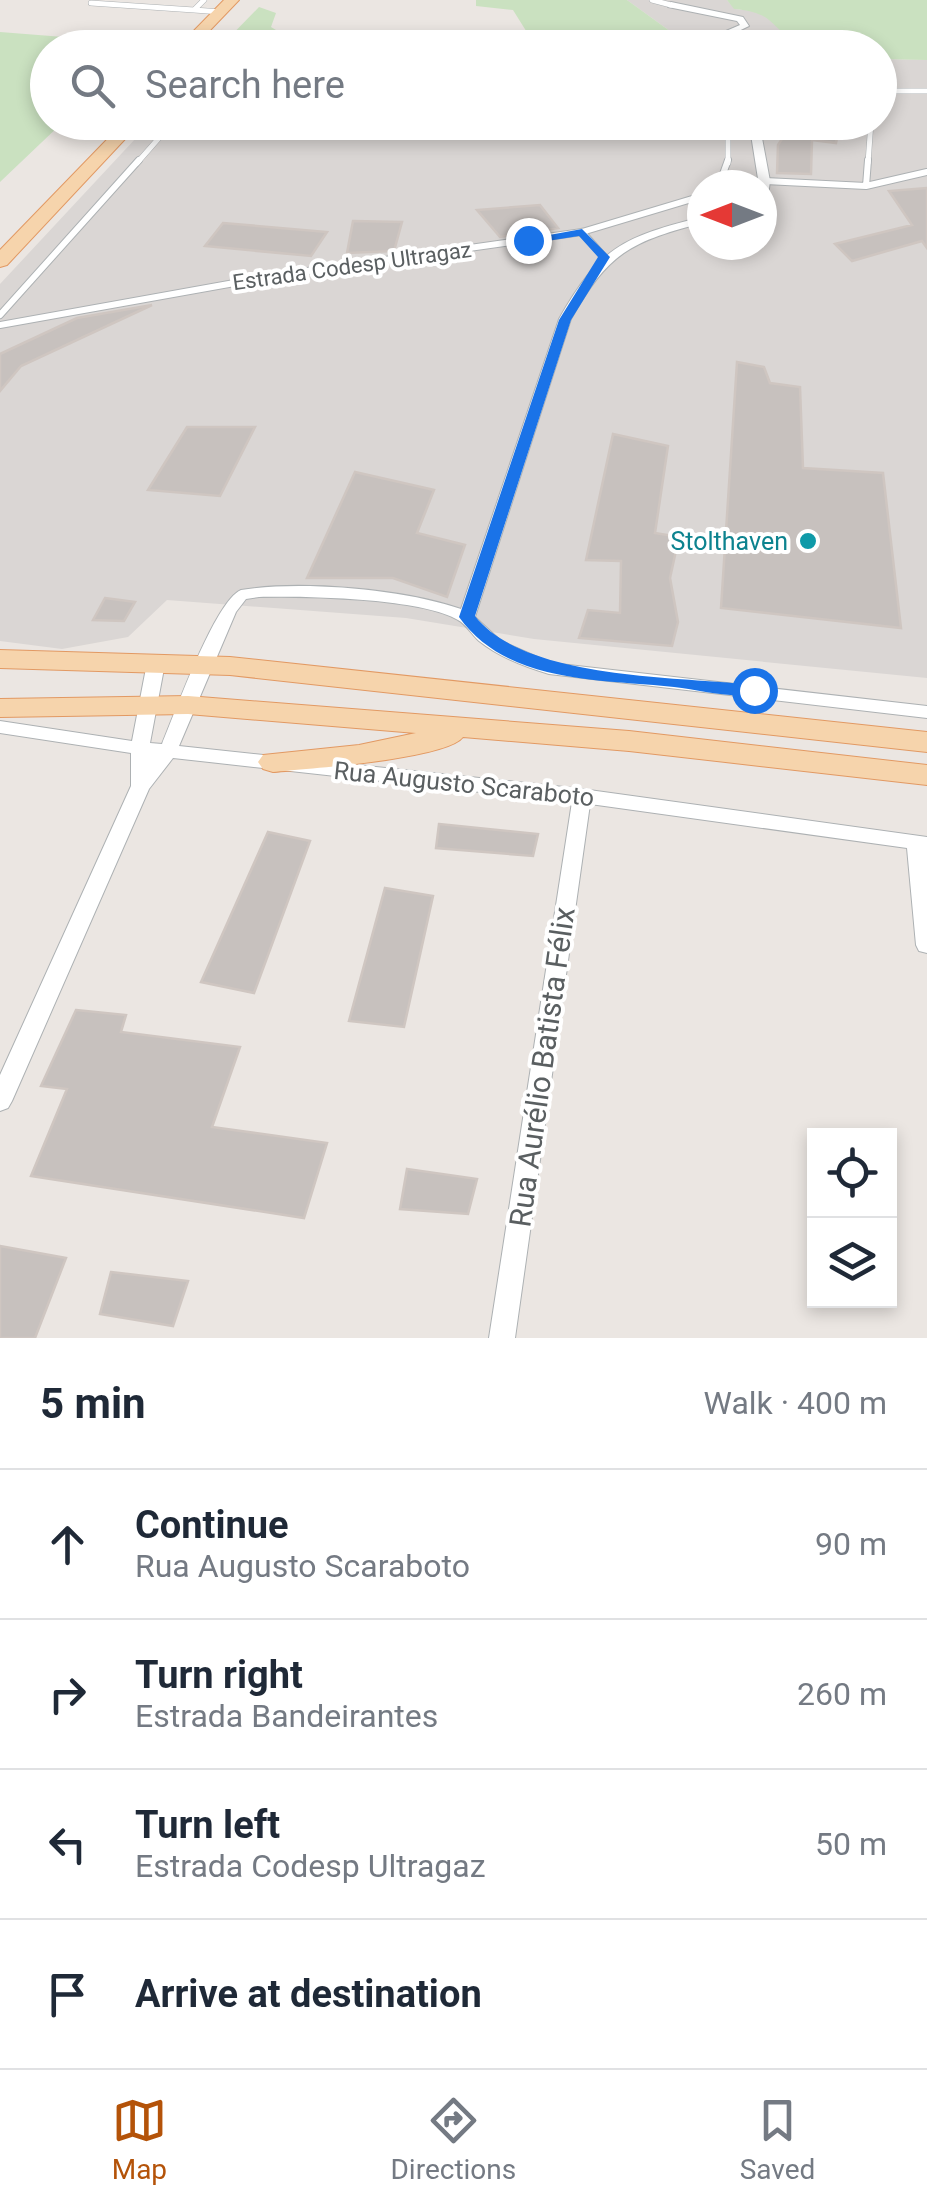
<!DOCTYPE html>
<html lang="en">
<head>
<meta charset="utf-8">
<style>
	body { margin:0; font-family:Roboto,sans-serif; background:#f2f2f3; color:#1f2937 }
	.controls { position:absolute; right:30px; bottom:30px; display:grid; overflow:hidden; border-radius:0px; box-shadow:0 5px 15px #0003 }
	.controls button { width:90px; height:90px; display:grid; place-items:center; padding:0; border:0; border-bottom:2px solid #e0e1e3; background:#fff; color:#1f2937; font:50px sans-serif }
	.compass { position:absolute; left:687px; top:170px; width:90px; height:90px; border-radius:50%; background:#fff; box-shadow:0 5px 15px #0003; rotate:270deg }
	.stop { position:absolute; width:30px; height:30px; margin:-22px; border:8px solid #1a73e8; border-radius:50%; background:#fff }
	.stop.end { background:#1a73e8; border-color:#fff; box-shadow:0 2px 10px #0008 }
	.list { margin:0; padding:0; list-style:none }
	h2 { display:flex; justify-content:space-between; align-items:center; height:130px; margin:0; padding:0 40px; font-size:42px }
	h2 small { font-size:32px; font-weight:400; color:#747a83 }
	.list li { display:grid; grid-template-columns:65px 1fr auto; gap:30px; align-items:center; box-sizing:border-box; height:150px; padding:0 40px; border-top:2px solid #e0e1e3 }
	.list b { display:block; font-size:38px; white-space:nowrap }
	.list p { margin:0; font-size:32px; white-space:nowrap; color:#747a83 }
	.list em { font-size:32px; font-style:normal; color:#747a83 }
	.icon { flex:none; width:55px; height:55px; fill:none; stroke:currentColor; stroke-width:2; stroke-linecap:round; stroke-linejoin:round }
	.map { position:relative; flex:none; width:927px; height:1338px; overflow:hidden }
	.search { position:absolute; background:#fff; box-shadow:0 5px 15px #0003; left:30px; right:30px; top:30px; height:110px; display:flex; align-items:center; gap:25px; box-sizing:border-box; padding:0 35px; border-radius:55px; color:#747a83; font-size:38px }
	.sheet { height:730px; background:#fff }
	nav { display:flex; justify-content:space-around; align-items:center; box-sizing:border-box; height:140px; border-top:2px solid #e0e1e3; background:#fff; font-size:28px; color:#747a83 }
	nav a { display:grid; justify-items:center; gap:5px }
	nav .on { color:#b45309 }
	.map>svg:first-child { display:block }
</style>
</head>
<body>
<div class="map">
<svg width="927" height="1338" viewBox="0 0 927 1338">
	<rect width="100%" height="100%" fill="#ebe6e2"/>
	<!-- industrial -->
	<path fill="#dad6d4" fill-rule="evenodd" d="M627,0H727L735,9L763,12L796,41L826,47H692Z
		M880,59L927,60V678L534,639L406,618L167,600L128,637L62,649L0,641V284L150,123L880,122ZM702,185H762V245H702Z"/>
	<!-- green -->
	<path fill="#cae1c0" d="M476,0H627L692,47H220L259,7L276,13L271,27L281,33L494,40L528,34L513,10L476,6Z
		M727,0H927V60L880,59V48C853,48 822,52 798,41C767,28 778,13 734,9Z
		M0,32L140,43L139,48H48V122L62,123L0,182Z"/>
	<!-- building -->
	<path fill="#c7c1be" stroke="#cfc6c1" stroke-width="2.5" d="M769,122H840L836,143L812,140L811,174L777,173L778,145L784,136L768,134Z
		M927,188V248L922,241L852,261L835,244L912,225L889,191Z
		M540,205L558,228L500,237L477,210Z
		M353,221L402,222L394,251L347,253Z
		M223,223L327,232L311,256L205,246Z
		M152,305L21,366L0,391V354L77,318Z
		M737,362L764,367L770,383L800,387L803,468L883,473L901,628L721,608Z
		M187,427H255L220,496L148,490Z
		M613,434L668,446L655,533L679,537L670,578L678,622L672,646L579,638L588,610L620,613L621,561L586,560Z
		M355,472L434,490L417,533L465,545L447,597L393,578H307Z
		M105,598L135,602L124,621L93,620Z
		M439,824L538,834L533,856L436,848Z
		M268,832L310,841L254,993L201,982Z
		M385,888L433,896L404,1027L349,1021Z
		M76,1010L126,1015L121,1032L240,1047L212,1127L327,1143L304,1218L31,1176L67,1089L41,1086Z
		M407,1169L477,1179L468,1214L400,1209Z
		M0,1246L66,1258L35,1338H0Z
		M111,1272L188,1281L173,1326L100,1314Z"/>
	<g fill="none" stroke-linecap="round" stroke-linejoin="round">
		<defs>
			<path id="lane-far1" d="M204,0L194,10L221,12
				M652,0L671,5
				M91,3L194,10
				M880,91H927
				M137,163L173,122
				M728,163V122
				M868,163L871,122"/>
			<path id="lane" d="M765,181L866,186L868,160
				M719,185L728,160
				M866,186L927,172
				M582,232L604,257
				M0,315L139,160
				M0,325L279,275L582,232L702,196"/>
			<path id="street" d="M671,2L743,17L749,26L720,40L721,48H712V37L740,25L737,21L668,7Z
				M749,122H759L770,181L768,196L762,199V185H759Z
				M702,217V223C630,242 608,253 571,319L475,617L501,641L551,663L927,706V718L549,674C525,667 499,657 479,641C472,635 466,624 458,620C421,598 304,596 259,597L246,599L236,612L179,746L582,789L927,837V953L919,951L916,945L907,848L590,804L515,1338H489L572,802L173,758L149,789L12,1101L8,1108L0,1111V1075L131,786V753L0,733V721L132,741L147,663L156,657L165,663L150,743L162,744C175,713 215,601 241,590C301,580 404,589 461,609L559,319C600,247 623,237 702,217Z"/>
			<path id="primary" d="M224,0H239L193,48H177Z
				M124,122H141L7,265L0,267V250Z
				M0,650L230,657L927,732V752L230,675L0,668Z
				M188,696L629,731L927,765V785L629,751L463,737C447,759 305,769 273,772L263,769L258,762L263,755L359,745L416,733L188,714L0,717V699Z"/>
		</defs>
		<!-- lane-far1 casing -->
		<use href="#lane-far1" stroke="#adb1b3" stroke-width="6"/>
		<!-- lane casing -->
		<use href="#lane" stroke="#adb1b3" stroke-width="8"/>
		<!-- street casing -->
		<use href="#street" stroke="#adb1b3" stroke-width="2"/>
		<!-- primary casing -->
		<use href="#primary" stroke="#e29963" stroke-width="2"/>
		<!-- lane-far1 -->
		<use href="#lane-far1" stroke="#fff" stroke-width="5"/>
		<!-- lane -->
		<use href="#lane" stroke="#fff" stroke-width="6"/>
		<!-- street -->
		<use href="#street" fill="#fff" fill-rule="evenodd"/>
		<!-- primary -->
		<use href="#primary" fill="#f6d4ac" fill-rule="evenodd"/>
	</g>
	<!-- route -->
	<path fill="#1a73e8" d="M582,229L610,257L571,320L475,616C525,680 676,676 754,685L762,690L759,694C733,699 700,690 674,687C600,679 507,684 459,617L559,320L598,257L579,236L528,244L522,240Z"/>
	<!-- markers -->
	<circle fill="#0f9aa8" stroke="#fff" stroke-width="4" cx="808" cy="541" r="10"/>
	<g text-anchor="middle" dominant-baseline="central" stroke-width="8" stroke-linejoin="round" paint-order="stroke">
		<!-- far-street labels -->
		<g font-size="22" fill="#5a5f61" stroke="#fff">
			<text transform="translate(352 266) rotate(-8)">Estrada Codesp Ultragaz</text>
		</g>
		<!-- culture labels -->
		<g font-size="25" fill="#0d838f" stroke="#fff" text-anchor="end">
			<text x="788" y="541">Stolthaven</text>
		</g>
		<!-- street labels -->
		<g font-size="25" fill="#5a5f61" stroke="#fff">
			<text transform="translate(464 784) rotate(6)">Rua Augusto Scaraboto</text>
		</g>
		<!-- near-street labels -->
		<g font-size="30" fill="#5a5f61" stroke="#fff">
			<text transform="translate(542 1067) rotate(-82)">Rua Aurélio Batista Félix</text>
		</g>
	</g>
</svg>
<div class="controls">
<button><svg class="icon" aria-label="locate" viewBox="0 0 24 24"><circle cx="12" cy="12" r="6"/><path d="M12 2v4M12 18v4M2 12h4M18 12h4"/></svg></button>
<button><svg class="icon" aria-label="layers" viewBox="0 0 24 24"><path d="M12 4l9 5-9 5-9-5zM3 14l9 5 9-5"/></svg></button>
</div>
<svg class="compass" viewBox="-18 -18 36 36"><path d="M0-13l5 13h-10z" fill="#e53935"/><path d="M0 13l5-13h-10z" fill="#747a83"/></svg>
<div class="stop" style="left:754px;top:690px"></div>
<div class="stop end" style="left:528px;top:240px"></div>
<div class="search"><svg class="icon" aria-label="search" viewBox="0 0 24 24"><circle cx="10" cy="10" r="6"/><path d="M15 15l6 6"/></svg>Search here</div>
</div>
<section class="sheet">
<h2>5 min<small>Walk · 400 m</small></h2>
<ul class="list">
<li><svg class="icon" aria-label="ahead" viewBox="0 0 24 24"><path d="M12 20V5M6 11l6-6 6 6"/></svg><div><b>Continue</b><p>Rua Augusto Scaraboto</p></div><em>90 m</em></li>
<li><svg class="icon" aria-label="right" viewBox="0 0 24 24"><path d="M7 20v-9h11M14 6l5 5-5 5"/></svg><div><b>Turn right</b><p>Estrada Bandeirantes</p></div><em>260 m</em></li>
<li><svg class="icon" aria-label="left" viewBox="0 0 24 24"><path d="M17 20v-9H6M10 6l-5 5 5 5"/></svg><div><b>Turn left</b><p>Estrada Codesp Ultragaz</p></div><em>50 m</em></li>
<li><svg class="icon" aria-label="arrive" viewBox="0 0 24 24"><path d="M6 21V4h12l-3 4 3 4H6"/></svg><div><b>Arrive at destination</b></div></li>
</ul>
</section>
<nav>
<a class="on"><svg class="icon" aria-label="map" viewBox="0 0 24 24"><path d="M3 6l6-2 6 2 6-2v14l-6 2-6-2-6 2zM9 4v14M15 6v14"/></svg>Map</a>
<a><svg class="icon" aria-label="directions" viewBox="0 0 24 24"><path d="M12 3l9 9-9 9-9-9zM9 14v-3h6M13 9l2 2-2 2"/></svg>Directions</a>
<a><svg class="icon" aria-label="saved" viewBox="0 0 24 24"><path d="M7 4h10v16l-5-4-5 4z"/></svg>Saved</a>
</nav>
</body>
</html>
